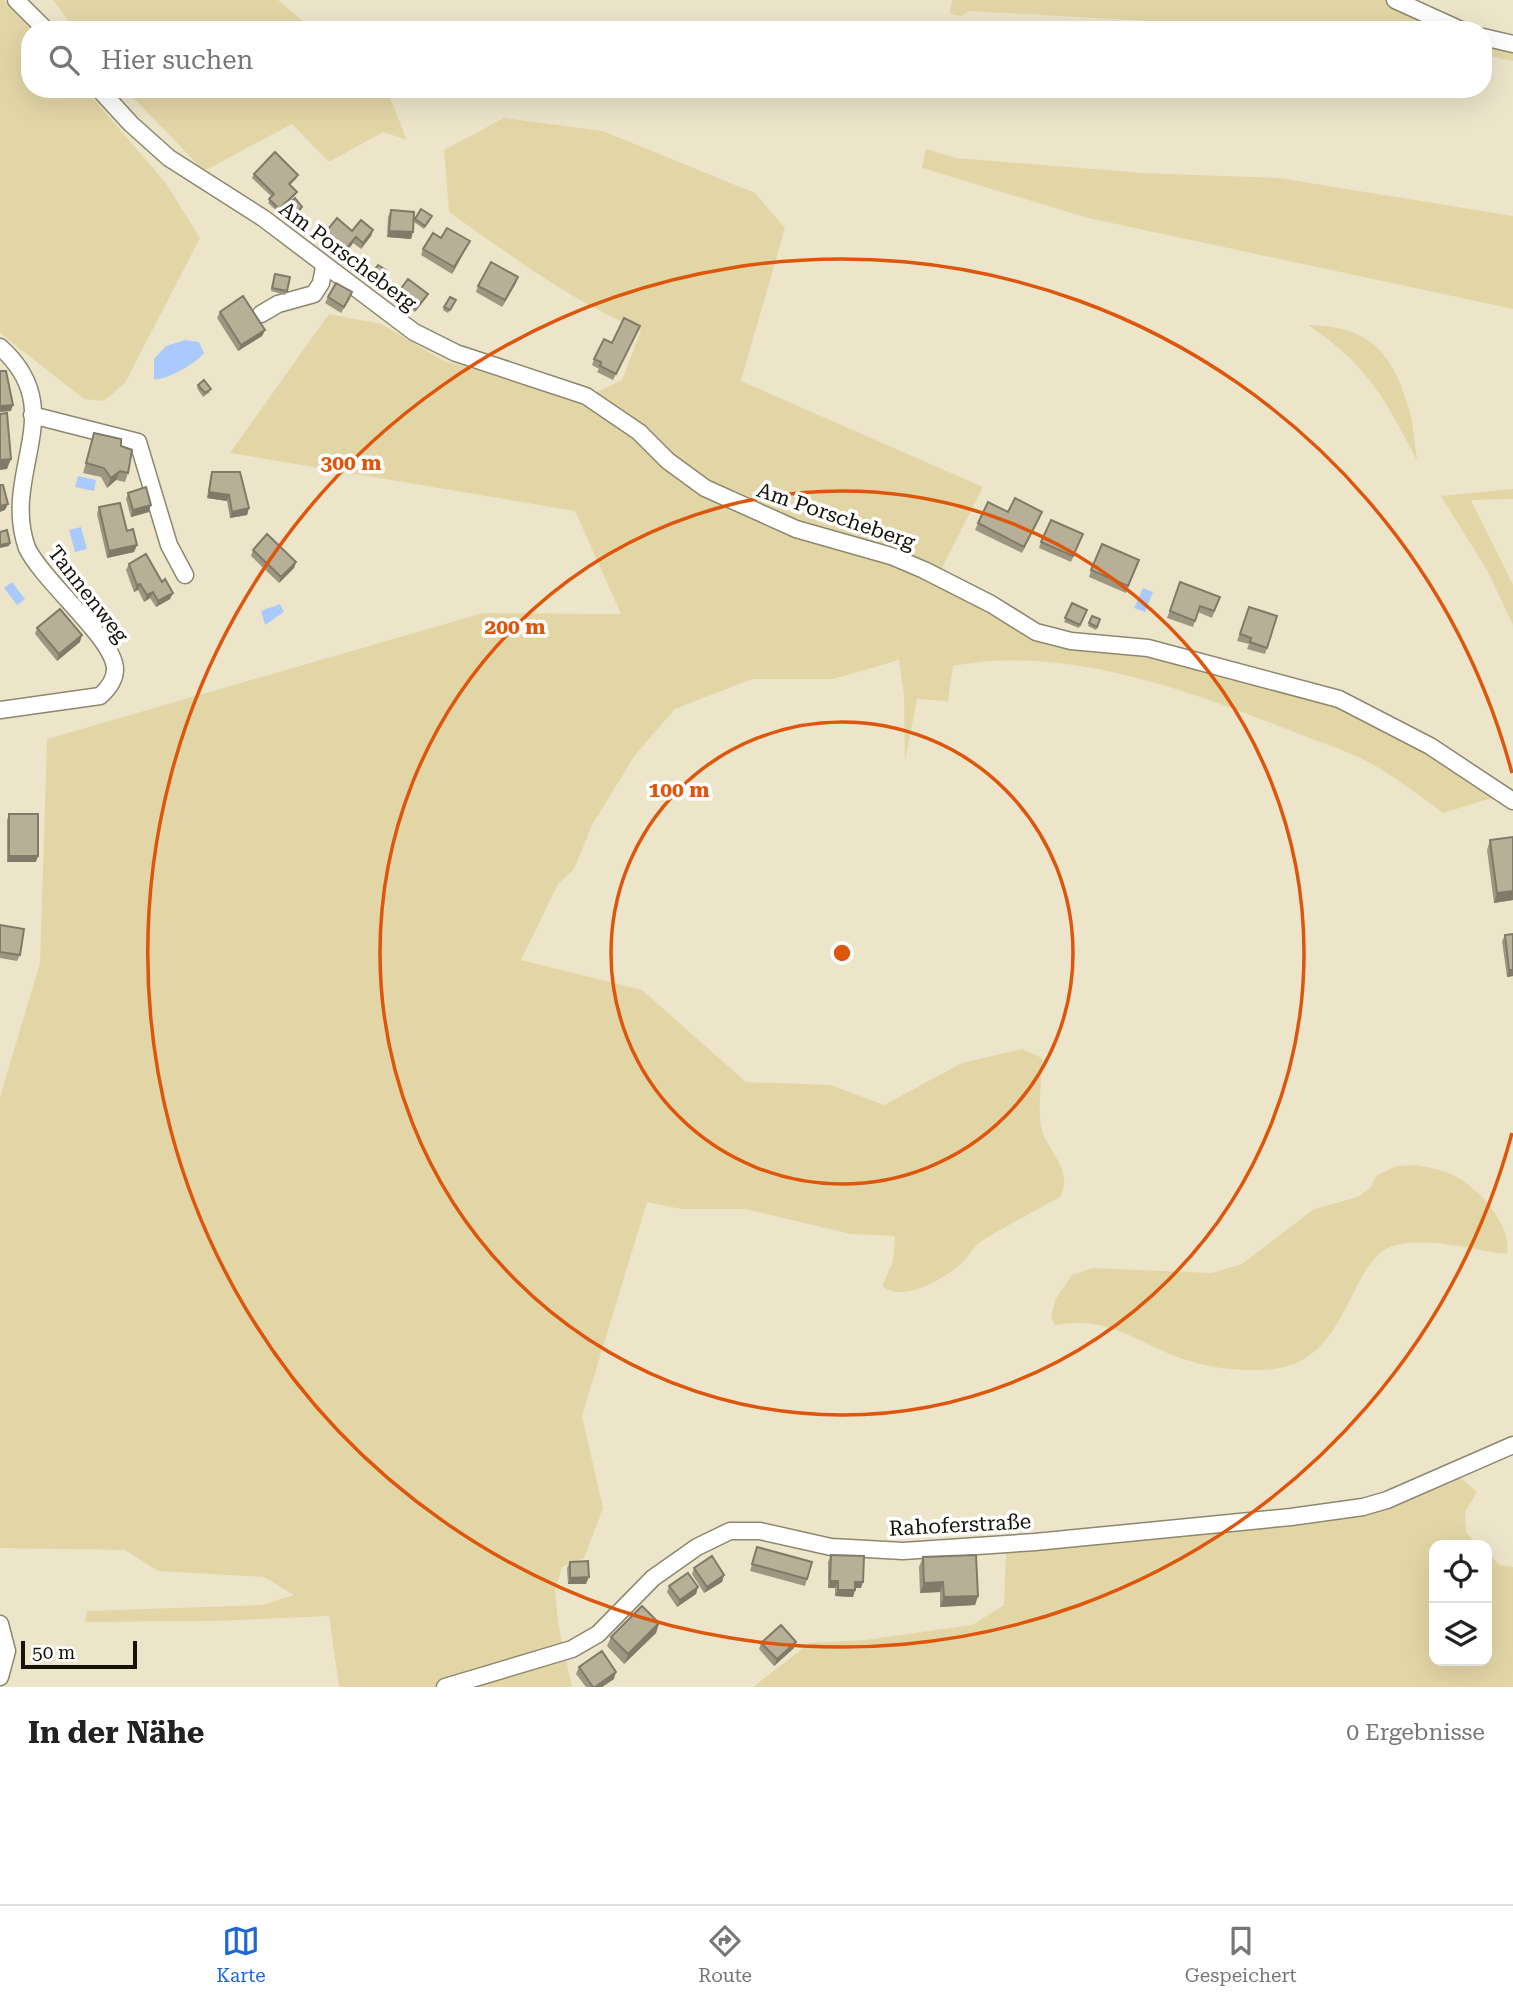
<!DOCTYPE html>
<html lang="de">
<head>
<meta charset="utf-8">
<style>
	body { margin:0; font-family:"Roboto Serif",serif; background:#f2f2f2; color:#222 }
	.controls { position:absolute; right:21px; bottom:21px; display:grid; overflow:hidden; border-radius:14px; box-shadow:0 7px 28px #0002 }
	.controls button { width:63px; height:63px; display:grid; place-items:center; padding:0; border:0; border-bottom:2px solid #e0e0e0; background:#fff; color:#222; font:35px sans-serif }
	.scale { position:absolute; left:21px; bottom:18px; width:116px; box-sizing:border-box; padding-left:7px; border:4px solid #16140a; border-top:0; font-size:19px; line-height:24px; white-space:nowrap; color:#16140a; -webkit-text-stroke:5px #fff; paint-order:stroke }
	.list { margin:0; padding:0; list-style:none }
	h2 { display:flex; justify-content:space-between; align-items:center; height:91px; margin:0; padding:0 28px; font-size:30px }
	h2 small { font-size:23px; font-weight:400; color:#767676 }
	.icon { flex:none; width:38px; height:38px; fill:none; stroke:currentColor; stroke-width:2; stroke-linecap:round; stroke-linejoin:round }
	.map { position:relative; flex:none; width:1513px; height:1687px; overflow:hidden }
	.search { position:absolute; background:#fff; box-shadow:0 7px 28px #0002; left:21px; right:21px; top:21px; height:77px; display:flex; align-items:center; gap:18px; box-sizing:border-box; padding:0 24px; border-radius:28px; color:#767676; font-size:26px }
	.sheet { height:217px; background:#fff }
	nav { display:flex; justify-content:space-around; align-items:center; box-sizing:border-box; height:98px; border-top:2px solid #e0e0e0; background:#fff; font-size:19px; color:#767676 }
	nav a { display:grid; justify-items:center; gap:4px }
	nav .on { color:#1f66d2 }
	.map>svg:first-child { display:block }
</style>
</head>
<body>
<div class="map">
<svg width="1513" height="1687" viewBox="0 0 1513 1687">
	<rect width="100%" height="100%" fill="#ece5ca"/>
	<!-- green -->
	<path fill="#e3d6a6" d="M0,0H4L32,30L30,89H85L165,182L200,238L125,383L104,401L84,399L0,333Z
		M53,0H278L314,30H75Z
		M952,0H1386L1408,14L1444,30H1314L969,11L962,16L950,14Z
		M1483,41L1513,48V61L1483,55Z
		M125,89H382L389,96L407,140L383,132L329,162L292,124L204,171Z
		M504,118L603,131L755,193L785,228L741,381L983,487L942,568L944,581L1097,648L1140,653L1345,706L1382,725L1499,796L1443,813C1416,793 1389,772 1358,757C1334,746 1308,738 1284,728C1185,689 1060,644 953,666L948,701L917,699L905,761L904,695L899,660L833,679H752L675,709L635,755L592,825L574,869L558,884L521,960L642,990L746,1082L831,1085L884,1105L962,1063L1022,1049L1042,1058C1042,1077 1037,1114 1042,1131C1050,1154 1074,1171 1060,1197C1034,1211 1008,1225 983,1240C973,1246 969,1257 961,1264C942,1280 903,1303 882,1286L893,1261L895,1236L851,1234L745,1209H681L647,1202L582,1416L603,1508L584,1558L562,1567L555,1589L558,1623L572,1687H339L329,1616L215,1621L85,1622L87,1611L262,1605L294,1595L264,1577L158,1571L125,1550L0,1548V1097L40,963L47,739L483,613L621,614L575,511L230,453L329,314L381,324L444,361L582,399L622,380L641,330C572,302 510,255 449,212L444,150Z
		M926,149L956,158L1142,173L1279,178L1513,216V309L1088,218L922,168Z
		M1308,325C1369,326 1392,351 1409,409C1414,425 1414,445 1418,462C1385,399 1368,365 1308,325Z
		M1513,489V499L1471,500L1513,585V625L1487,570L1441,496Z
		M1416,1165C1427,1167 1438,1169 1448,1173C1474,1182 1513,1224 1507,1254C1471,1250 1432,1237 1396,1245C1349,1256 1351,1355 1280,1368C1249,1374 1205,1368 1175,1356C1130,1338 1107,1316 1055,1325L1051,1318L1055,1300L1072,1275L1092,1268L1212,1273L1242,1264L1314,1209L1358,1197L1371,1187L1376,1176L1396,1166Z
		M1459,1476L1477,1492L1465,1512L1466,1533L1479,1545H1434V1661H1487V1552L1500,1565L1513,1567V1687H753L810,1643L865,1640L972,1625L1004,1605L1006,1550L1313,1521Z"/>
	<!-- water -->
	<path fill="#aacafe" d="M185,340L199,342L204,353C198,362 164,382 154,379V359L166,346Z
		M78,476L96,480L94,491L75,487Z
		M81,527L87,549L75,552L69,530Z
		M12,582L25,599L17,605L4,588Z
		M1143,588L1153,592L1145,612L1134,608Z
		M280,604L284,612L265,625L261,611Z"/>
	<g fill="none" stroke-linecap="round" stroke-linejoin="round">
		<defs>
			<path id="minor" d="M16,0L46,30
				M1395,0L1461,30
				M1483,37L1513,44
				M99,89L131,124L169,158L263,218L414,332L456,353L586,396L639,432L668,461L705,488L796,529L891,556L924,570L991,604L1036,632L1071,641L1148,648L1339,699L1430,746L1513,801
				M261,314L278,304L314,294L321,283L324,267
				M0,347C72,411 0,472 27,548C44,583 114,638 115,669C115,681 108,689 100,696L0,710
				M32,415L138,442L169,545L185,575
				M0,1624L7,1651L0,1677
				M445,1687L572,1649L598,1634L653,1578L697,1547L730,1531H760L831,1547L903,1551L1035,1542L1291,1517L1363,1507L1387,1500L1513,1445"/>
		</defs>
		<!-- minor casing -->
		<use href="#minor" stroke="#8d876e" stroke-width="19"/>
		<!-- minor -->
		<use href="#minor" stroke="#fff" stroke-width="16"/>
	</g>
	<!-- wall -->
	<path fill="#9d9781" d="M254,174L297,178L290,185L297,192L295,195L278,212L268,203L272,197L252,178Z
		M283,209L301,210L289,221L281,212Z
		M391,210L414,222L415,219L432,216L424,229L414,222L411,239L387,237L388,217Z
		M373,230L371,236L361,249L353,243L342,258L321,241L324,234L352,231Z
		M441,238L470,241L467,247L452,274L421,255L423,249Z
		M386,270L377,285L369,280L370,277Z
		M274,278L287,291L285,295L271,291Z
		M516,283L502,307L476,292L478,286Z
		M352,292L350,299L341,313L325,303L328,297Z
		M397,294L427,297L415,312L396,297Z
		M455,303L448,313L443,310L444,307Z
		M220,312L265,330L262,336L238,351L217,318Z
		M637,332L613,380L597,372L599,369L592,365L594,359L612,343Z
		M198,385L210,392L203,397L197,388Z
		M94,433L121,446L128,473L125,482L116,480L107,488L101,477L83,473Z
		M212,472L249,508L247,515L230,518L227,501L207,498L210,478Z
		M128,493L149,512L131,517L126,499Z
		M99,507L127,531L137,545L134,552L107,558L97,514Z
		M1008,512L1040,518L1022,553L975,530L978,523Z
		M1083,534L1071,562L1039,548L1041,542Z
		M253,550L296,562L294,568L279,583L251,556Z
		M1139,560L1126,593L1089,577L1091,570Z
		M129,564L162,582L173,593L170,599L156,607L150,598L144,602L138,590L134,592L126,570Z
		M1180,582L1220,597L1212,618L1198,612L1193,627L1167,618Z
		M1072,603L1087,610L1079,628L1064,622Z
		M1249,607L1277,616L1265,654L1247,649L1249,644L1237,641Z
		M1092,616L1100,619L1096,630L1088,626Z
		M37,628L80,642L57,661L35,634Z
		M9,814L36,862H7V820Z
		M1513,837V900L1494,903L1487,850L1490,840Z
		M0,925L20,955L17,961L0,958Z
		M1505,935L1513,976L1507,977L1502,941Z
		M757,1547L807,1579L805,1586L750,1571Z
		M831,1555L861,1588H855L853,1597L835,1596V1588H828V1562Z
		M923,1557L978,1596L975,1605L940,1607V1592L920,1593L919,1567Z
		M570,1562L586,1584H568L567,1568Z
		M694,1568L724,1575L722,1582L704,1593L692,1574Z
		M669,1586L698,1587L696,1594L677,1607L667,1592Z
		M659,1623L656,1633L624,1664L607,1646L611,1637Z
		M761,1643L794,1648L774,1666L759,1649Z
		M579,1667L614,1679L602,1687H586L576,1674Z"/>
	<!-- shaded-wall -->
	<path fill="#807b69" d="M297,192L295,195L278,212L279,209Z
		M302,207L301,210L289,221L290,218Z
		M373,230L371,236L361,249L363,243Z
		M389,231L413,232L411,239L387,237Z
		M356,237L353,243L342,258L344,251Z
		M470,241L467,247L452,274L454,267Z
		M518,277L516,283L502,307L505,300Z
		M265,330L262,336L238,351L241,345Z
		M13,405L11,411L0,412V406Z
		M11,459L7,469L0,470V460Z
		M120,471L116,480L107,488L111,478Z
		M209,492L229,495L227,501L207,498Z
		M8,504L5,510L0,512V506Z
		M151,505L149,512L131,517L133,510Z
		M249,508L247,515L230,518L232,512Z
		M10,543L9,546L0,548V545Z
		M137,545L134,552L107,558L109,551Z
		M296,562L294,568L279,583L281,577Z
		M140,584L138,590L134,592L137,585Z
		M153,592L150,598L144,602L147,595Z
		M173,593L170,599L156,607L158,601Z
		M82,635L80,642L57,661L59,654Z
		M9,856H38L36,862H7Z
		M1513,891V900L1494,903L1497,893Z
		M1509,970H1513V976L1507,977Z
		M724,1575L722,1582L704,1593L707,1587Z
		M589,1577L586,1584H568L570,1578Z
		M830,1581H838L835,1588H828Z
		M855,1582H863L861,1588H853Z
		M943,1582L940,1592L920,1593L924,1583Z
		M698,1587L696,1594L677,1607L680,1600Z
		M838,1590H855L853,1597L835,1596Z
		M978,1596L975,1605L940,1607L944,1597Z
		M659,1623L656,1633L624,1664L628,1654Z
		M796,1642L794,1648L774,1666L777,1659Z
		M616,1672L614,1679L602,1687H595Z"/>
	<!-- building -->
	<path fill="#b7b096" stroke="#807b69" stroke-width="2" d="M275,152L298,175L289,184L297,192L279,209L269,199L274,194L254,174Z
		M295,198L302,207L290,218L283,209Z
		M421,209L432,216L425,226L415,219Z
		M391,210L414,212L413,232L389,231Z
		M337,218L352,231L361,220L373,230L363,243L356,237L344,251L324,234Z
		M447,228L470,241L454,267L423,249L433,233L441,238Z
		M491,262L518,277L505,300L478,286Z
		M378,265L386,270L378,282L370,277Z
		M275,274L290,277L287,291L272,288Z
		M408,279L428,294L416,309L397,294Z
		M336,283L352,292L344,307L328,297Z
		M243,296L265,330L241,345L220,312Z
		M450,297L456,300L450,310L444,307Z
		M624,318L640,326L616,374L600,366L601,362L594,359L604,339L612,343Z
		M0,371H6L13,405L0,406Z
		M204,380L211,389L205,393L198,385Z
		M7,413L11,459L0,460V414Z
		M94,433L121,439V446L132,450L128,473L120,471L111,478L104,468L86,463Z
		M212,472H240L249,508L232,512L229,495L209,492Z
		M0,485H3L8,504L0,506Z
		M146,487L151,505L133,510L128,493Z
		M1015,498L1042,512L1024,547L978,523L988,502L1008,512Z
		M120,503L127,531L133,529L137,545L109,551L99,507Z
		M1051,520L1083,534L1073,556L1041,542Z
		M7,530L10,543L0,545V532Z
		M267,534L296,562L281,577L253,550Z
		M1102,544L1139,560L1128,586L1091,570Z
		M146,554L162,582L165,579L173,593L158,601L153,592L147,595L140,584L137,585L129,564Z
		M1180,582L1220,597L1214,611L1200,606L1195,621L1170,611Z
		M1072,603L1087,610L1080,625L1065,618Z
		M1249,607L1277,616L1267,648L1250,642L1251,638L1240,634Z
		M60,609L82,635L59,654L37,628Z
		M1092,616L1100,619L1097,627L1089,623Z
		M9,814H38V856H9Z
		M1513,837V891L1497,893L1490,840Z
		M0,925L24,929L20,955L0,952Z
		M1513,934V970H1509L1505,935Z
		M757,1547L812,1562L807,1579L752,1564Z
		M831,1555L864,1556L863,1582H855V1590H838V1581H830Z
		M976,1555L978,1596L944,1597L943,1582L924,1583L923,1557Z
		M712,1556L724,1575L707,1587L694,1568Z
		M588,1561L589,1577L570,1578V1562Z
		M688,1573L698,1587L680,1600L669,1586Z
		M642,1606L659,1623L628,1654L611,1637Z
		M781,1625L796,1642L777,1659L761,1643Z
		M602,1651L616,1672L595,1687H593L579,1667Z"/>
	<!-- distance rings -->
	<g fill="none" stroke="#de560c" stroke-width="3.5">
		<circle cx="842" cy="953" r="231"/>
		<circle cx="842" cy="953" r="462"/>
		<path d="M1512 1133A694 694 0 1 1 1512 773"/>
	</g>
	<g text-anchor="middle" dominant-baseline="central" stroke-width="7" stroke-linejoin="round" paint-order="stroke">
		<!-- street labels -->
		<g font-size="21" fill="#16140a" stroke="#fff">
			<text transform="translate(348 256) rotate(37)">Am Porscheberg</text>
			<text transform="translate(836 516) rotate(19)">Am Porscheberg</text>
			<text transform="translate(88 594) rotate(52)">Tannenweg</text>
			<text transform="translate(960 1525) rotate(-3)">Rahoferstraße</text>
		</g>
	</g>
	<circle cx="842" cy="953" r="10" fill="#de560c" stroke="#fff" stroke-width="3.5"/>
	<g font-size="21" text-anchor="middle" font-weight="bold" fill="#de560c" stroke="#fff" stroke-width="7" stroke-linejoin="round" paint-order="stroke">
		<text x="351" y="470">300 m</text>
		<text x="515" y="634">200 m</text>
		<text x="679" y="797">100 m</text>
	</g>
</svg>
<div class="controls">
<button><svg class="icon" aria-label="locate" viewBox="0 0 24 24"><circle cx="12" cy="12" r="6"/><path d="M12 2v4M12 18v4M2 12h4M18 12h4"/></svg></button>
<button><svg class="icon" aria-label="layers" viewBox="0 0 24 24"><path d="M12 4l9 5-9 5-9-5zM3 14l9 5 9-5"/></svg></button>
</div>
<div class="scale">50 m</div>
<div class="search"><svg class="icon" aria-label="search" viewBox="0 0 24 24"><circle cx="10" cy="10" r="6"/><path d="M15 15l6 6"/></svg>Hier suchen</div>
</div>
<section class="sheet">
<h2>In der Nähe<small>0 Ergebnisse</small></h2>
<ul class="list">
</ul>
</section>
<nav>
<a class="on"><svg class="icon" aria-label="map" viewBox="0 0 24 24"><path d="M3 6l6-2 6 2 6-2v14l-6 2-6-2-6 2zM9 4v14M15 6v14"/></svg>Karte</a>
<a><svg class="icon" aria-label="directions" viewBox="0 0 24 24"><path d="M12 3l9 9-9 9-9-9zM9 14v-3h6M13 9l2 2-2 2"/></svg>Route</a>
<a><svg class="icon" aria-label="saved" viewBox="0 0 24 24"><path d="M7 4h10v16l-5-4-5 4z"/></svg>Gespeichert</a>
</nav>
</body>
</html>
